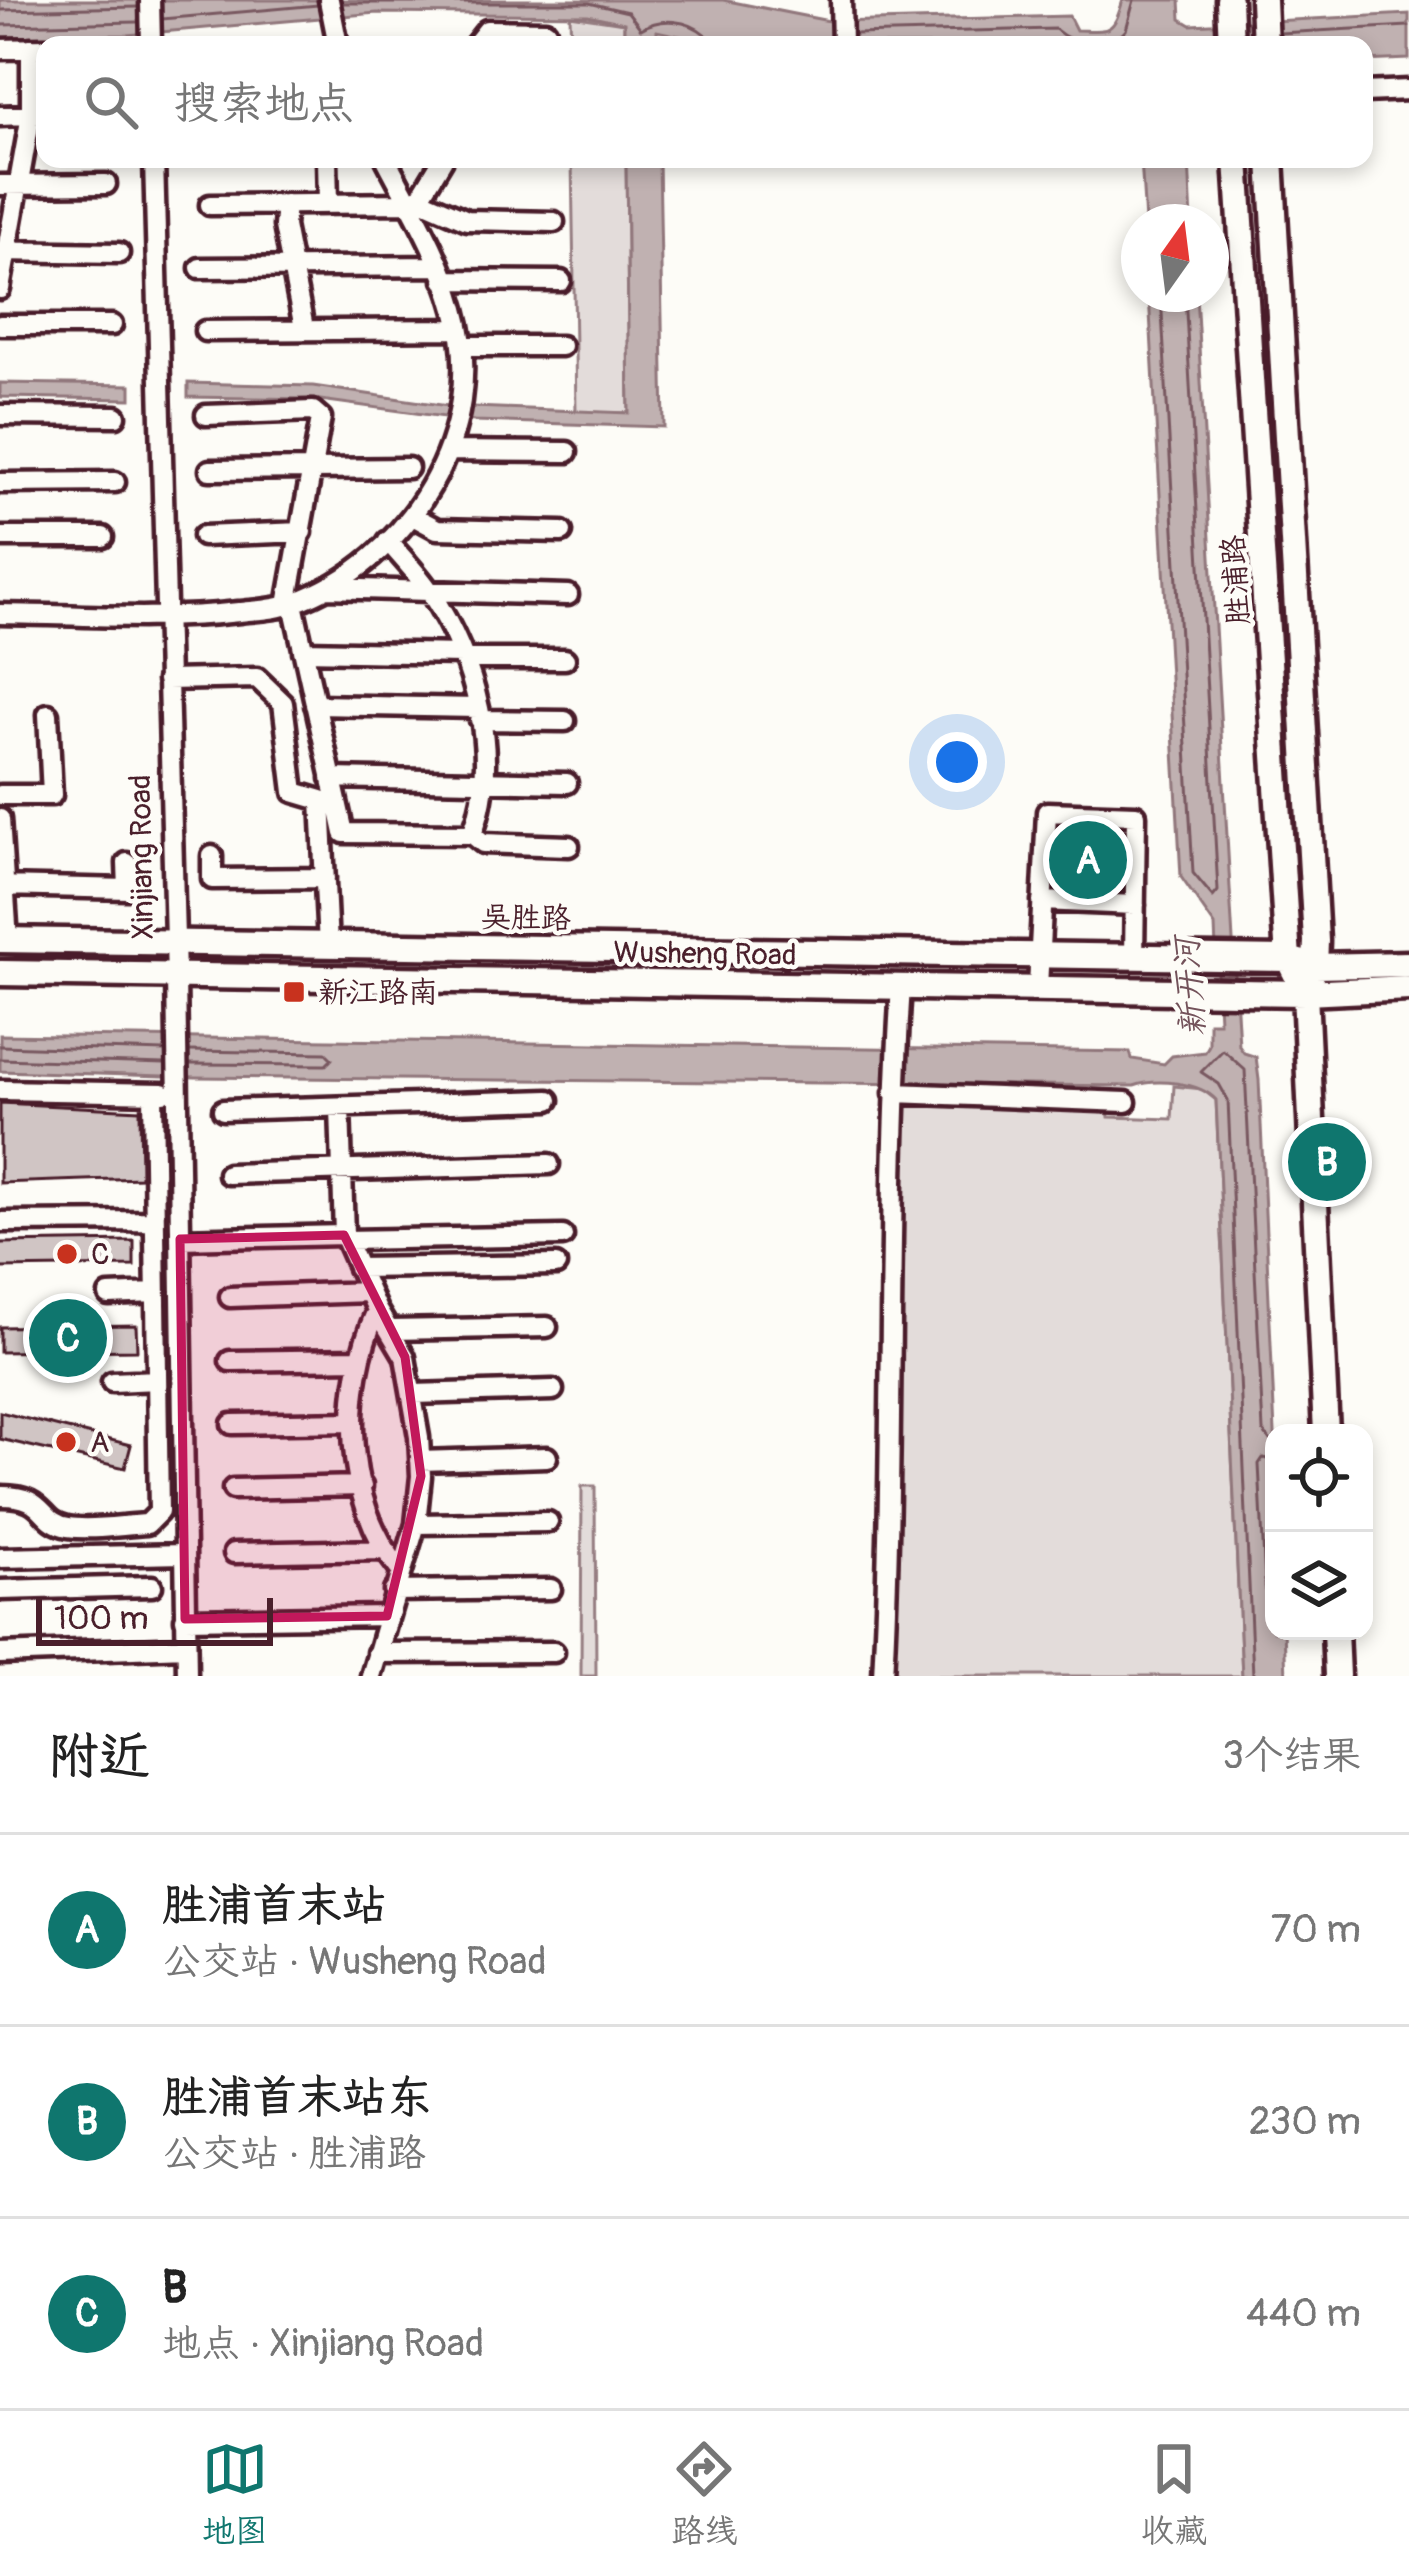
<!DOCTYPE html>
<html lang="zh">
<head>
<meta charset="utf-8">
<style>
	body { margin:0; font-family:Pangolin,"LXGW WenKai TC",sans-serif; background:#f2f2f2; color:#222 }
	.controls { position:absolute; right:36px; bottom:36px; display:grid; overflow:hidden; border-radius:24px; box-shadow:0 6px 18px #0003 }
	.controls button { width:108px; height:108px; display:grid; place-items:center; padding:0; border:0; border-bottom:3px solid #e0e0e0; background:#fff; color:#222; font:60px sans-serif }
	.compass { position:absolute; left:1121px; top:204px; width:108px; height:108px; border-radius:50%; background:#fff; box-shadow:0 6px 18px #0003; rotate:14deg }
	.scale { position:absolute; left:36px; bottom:30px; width:237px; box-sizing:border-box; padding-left:12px; border:6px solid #4a1f2b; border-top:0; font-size:33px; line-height:42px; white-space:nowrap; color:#4a1f2b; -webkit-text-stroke:9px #fdfcf7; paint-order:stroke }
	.you { position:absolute; left:957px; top:762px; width:42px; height:42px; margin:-30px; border:9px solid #fff; border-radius:50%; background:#1a73e8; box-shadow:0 0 0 18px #1a73e833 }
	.badge { display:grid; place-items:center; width:78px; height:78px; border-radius:50%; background:#0f766e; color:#fff; font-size:39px; font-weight:700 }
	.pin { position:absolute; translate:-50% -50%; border:6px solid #fff; box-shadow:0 3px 12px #0006 }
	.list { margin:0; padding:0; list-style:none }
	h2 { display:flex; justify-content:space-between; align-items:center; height:156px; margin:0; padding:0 48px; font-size:51px }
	h2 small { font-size:39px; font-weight:400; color:#767676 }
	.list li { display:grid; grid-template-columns:78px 1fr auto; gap:36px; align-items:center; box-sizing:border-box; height:192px; padding:0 48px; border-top:3px solid #e0e0e0 }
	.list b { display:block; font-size:45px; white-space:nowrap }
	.list p { margin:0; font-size:39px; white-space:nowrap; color:#767676 }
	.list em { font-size:39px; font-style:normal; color:#767676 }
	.icon { flex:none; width:66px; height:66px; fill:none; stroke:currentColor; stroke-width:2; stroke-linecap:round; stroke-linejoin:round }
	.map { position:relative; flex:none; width:1409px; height:1676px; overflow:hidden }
	.search { position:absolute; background:#fff; box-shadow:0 6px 18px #0003; left:36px; right:36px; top:36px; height:132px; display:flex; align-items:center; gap:30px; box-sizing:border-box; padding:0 42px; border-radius:24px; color:#767676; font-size:45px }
	.sheet { height:732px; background:#fff }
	nav { display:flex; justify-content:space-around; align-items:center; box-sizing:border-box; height:168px; border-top:3px solid #e0e0e0; background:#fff; font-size:33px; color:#767676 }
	nav a { display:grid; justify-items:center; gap:6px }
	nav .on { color:#0f766e }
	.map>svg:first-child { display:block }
</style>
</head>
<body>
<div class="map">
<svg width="1409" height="1676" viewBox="0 0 1409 1676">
	<rect width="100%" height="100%" fill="#fdfcf7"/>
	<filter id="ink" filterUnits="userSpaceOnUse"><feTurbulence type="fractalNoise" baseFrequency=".00833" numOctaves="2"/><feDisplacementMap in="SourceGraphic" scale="24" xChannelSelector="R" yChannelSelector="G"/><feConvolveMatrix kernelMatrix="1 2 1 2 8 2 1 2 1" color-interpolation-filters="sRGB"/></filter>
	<g filter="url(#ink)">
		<!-- green -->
		<path fill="#e3dcda" stroke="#967e82" stroke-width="3" d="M570,15L624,23V45H571Z
			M572,159H626L629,413L576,412Z
			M1174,1086L1202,1089L1216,1100L1242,1676H893L901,1100L1108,1109L1109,1117L1172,1119Z
			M582,1486H595L596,1676H581Z"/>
		<!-- water -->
		<path fill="#c0b1b1" stroke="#91777b" stroke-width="3" d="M0,0H723L834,22L1069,16L1076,30C1110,31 1113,34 1123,0H1180L1181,19L1191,25L1409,14V59L1364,61V45H720L657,31V45H624V23L588,15L377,13L127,35L0,37Z
			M626,159H659L664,427L474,421L313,399L188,397V383L313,386L448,406L629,413Z
			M1141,159H1189L1192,222H1145Z
			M1149,294H1196L1239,1046L1244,1053L1256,1057L1259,1080L1275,1433L1274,1631H1284L1286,1676H1242L1216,1100C1200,1082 1156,1078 1134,1086L196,1077L0,1071V1035L1130,1052L1132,1059L1164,1064L1172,1056L1205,1052L1209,1045V1022H1219L1215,926L1181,877Z
			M0,383L131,385V399L0,397Z"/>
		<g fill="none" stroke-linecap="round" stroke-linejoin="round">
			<!-- shore -->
			<path stroke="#795961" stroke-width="3" d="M342,3H589L628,12L641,29C660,17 688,19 706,35L708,45
				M0,10L138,7
				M162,19L318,5
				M0,25L138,22
				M1279,33L1409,26
				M854,34L1055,29C1074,46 1108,52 1126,30L1134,0
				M1161,294L1193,873L1213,897L1218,891L1185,294
				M0,1046L165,1051
				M189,1051L326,1053L332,1059L326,1065L189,1064
				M0,1059L165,1064
				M1274,1460L1263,1458L1259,1464L1266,1602L1274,1607
				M1253,1676L1228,1100L1219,1084L1201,1072L1223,1050L1245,1070L1263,1431L1274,1445"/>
		</g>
		<!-- building -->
		<path fill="#d0c5c4" stroke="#4a1f2b" stroke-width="3" d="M0,1103L140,1110L141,1178L0,1183Z
			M134,1241V1266L0,1268V1243Z
			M136,1325L137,1350L0,1352V1327Z
			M0,1412L131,1445L125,1468L0,1439Z"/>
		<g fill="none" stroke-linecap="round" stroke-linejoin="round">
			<defs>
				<path id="minor" d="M150,0L151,45
					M329,0L338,45
					M841,0L842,45
					M475,45L487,30L546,31
					M0,49L45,48
					M1364,92L1409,90
					M0,116L45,114
					M154,159L176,977L187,1676
					M327,159L328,203
					M0,185L106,184
					M419,199L467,220L554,222
					M286,204L284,226L304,328
					M210,205L409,203L419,199L443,159
					M0,251L119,253
					M200,268L439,266
					M444,280L561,281
					M0,289L31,115V48
					M0,325H112
					M205,331L459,329
					M462,346H561
					M0,415L116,416
					M206,415L313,411L321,418L287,605
					M449,451L567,452
					M210,470L408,468
					M0,483L115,482
					M413,516L437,529L562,532
					M203,536L302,532
					M0,537H103
					M388,541C402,558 418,574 430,592C474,659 503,756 472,834
					M327,588L568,595
					M293,604L344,833L472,834L483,843L569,846
					M0,614C79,615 160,621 239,612C257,610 276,610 293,603C410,561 490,432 455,309C441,257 411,207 386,159
					M303,651L462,654
					M463,659H565
					M167,680L257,678L283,703L294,792L321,800L328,946
					M315,705L478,708
					M480,720L565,721
					M331,778L567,783
					M0,795H52L48,714
					M0,819L8,940
					M212,856V879L325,878
					M2,886L128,889L127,863
					M1042,901L1135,905
					M1038,987L1047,812L1136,815L1134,957
					M0,1090L163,1093
					M894,1093L1126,1102
					M340,1107L344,1235L377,1310L405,1357L419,1437L421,1476L416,1524L371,1676
					M223,1110L549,1100
					M228,1174L549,1164
					M0,1222L154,1221
					M180,1239L344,1235
					M346,1240L563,1236
					M358,1268L556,1265
					M109,1295L155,1293
					M230,1297L369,1292
					M377,1310C341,1389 343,1500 400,1570
					M392,1330L547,1327
					M230,1361L359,1359
					M112,1382L157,1380
					M414,1394L553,1390
					M232,1424L353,1422
					M420,1461L547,1457
					M233,1489L362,1486
					M0,1496C48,1495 38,1522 68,1527C92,1531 123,1525 147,1524L159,1512L153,1093
					M416,1524L548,1522
					M234,1553L384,1550
					M0,1558L184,1554
					M0,1590L152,1586
					M394,1591L551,1589
					M185,1619L387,1616
					M377,1653L554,1652
					M0,1654L186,1647
					M883,1676C895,1446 886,1216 901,986"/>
				<path id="major" d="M1229,0L1231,45
					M1263,0L1265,45
					M1237,159L1288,959L1305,993L1326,1433
					M1271,159L1316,941L1315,966L1310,980
					M0,940L1288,959L1315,966L1409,964
					M0,973L1305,993L1409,988
					M1335,1631L1337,1676"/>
			</defs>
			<!-- minor casing -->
			<use href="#minor" stroke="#4a1f2b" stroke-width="27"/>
			<!-- major casing -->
			<use href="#major" stroke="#4a1f2b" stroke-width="33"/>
			<!-- minor -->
			<use href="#minor" stroke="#fdfcf7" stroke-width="18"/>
			<!-- major -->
			<use href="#major" stroke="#fdfcf7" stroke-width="24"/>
		</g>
	</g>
	<!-- marked area -->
	<path fill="#c2185b" fill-opacity="0.2" stroke="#c2185b" stroke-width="9" stroke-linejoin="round" d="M344,1235L405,1357L421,1476L387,1616L185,1619L180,1239Z"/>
	<!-- markers -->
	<g fill="#c8321e" stroke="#fdfcf7" stroke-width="4.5">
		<rect x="282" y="980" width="24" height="24" rx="6"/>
		<circle cx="67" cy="1254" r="12"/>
		<circle cx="66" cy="1442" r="12"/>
	</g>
	<g text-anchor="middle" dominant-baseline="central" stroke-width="9" stroke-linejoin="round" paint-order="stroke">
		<!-- street labels -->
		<g font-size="30" fill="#4a1f2b" stroke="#fdfcf7">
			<text transform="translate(1236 580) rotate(-94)">胜浦路</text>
			<text transform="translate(142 857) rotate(-91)">Xinjiang Road</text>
			<text transform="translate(526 918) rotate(1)">吴胜路</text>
			<text transform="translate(705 954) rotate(1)">Wusheng Road</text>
		</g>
		<!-- poi labels -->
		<g font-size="30" fill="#4a1f2b" stroke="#fdfcf7" text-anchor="start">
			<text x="318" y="992">新江路南</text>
			<text x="91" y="1254">C</text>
			<text x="90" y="1442">A</text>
		</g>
		<!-- water labels -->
		<g font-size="33" font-style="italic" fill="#73525a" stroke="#fdfcf7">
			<text transform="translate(1190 987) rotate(-94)">新开河</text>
		</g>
	</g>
</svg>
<div class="controls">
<button><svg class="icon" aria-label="locate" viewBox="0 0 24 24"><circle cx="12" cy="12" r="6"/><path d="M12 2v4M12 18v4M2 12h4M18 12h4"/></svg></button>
<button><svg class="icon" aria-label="layers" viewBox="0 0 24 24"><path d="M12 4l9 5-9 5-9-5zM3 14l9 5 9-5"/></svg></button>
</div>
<svg class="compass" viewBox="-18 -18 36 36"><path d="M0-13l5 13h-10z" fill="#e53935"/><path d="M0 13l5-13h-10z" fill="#767676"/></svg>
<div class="scale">100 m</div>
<div class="you"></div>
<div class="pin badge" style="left:1088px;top:860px">A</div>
<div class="pin badge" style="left:1327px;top:1162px">B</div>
<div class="pin badge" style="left:68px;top:1338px">C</div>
<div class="search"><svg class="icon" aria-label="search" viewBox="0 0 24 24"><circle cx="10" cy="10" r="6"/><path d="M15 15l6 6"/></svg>搜索地点</div>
</div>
<section class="sheet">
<h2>附近<small>3个结果</small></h2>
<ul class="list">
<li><span class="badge">A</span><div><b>胜浦首末站</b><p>公交站 · Wusheng Road</p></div><em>70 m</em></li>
<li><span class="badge">B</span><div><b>胜浦首末站东</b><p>公交站 · 胜浦路</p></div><em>230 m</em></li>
<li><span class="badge">C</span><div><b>B</b><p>地点 · Xinjiang Road</p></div><em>440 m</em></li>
</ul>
</section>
<nav>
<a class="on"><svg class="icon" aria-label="map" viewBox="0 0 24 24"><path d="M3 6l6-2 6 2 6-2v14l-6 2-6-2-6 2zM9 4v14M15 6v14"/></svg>地图</a>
<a><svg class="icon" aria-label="directions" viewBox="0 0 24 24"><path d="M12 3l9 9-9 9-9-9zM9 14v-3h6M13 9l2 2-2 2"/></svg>路线</a>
<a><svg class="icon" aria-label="saved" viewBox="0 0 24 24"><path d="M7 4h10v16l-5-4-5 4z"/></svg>收藏</a>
</nav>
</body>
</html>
